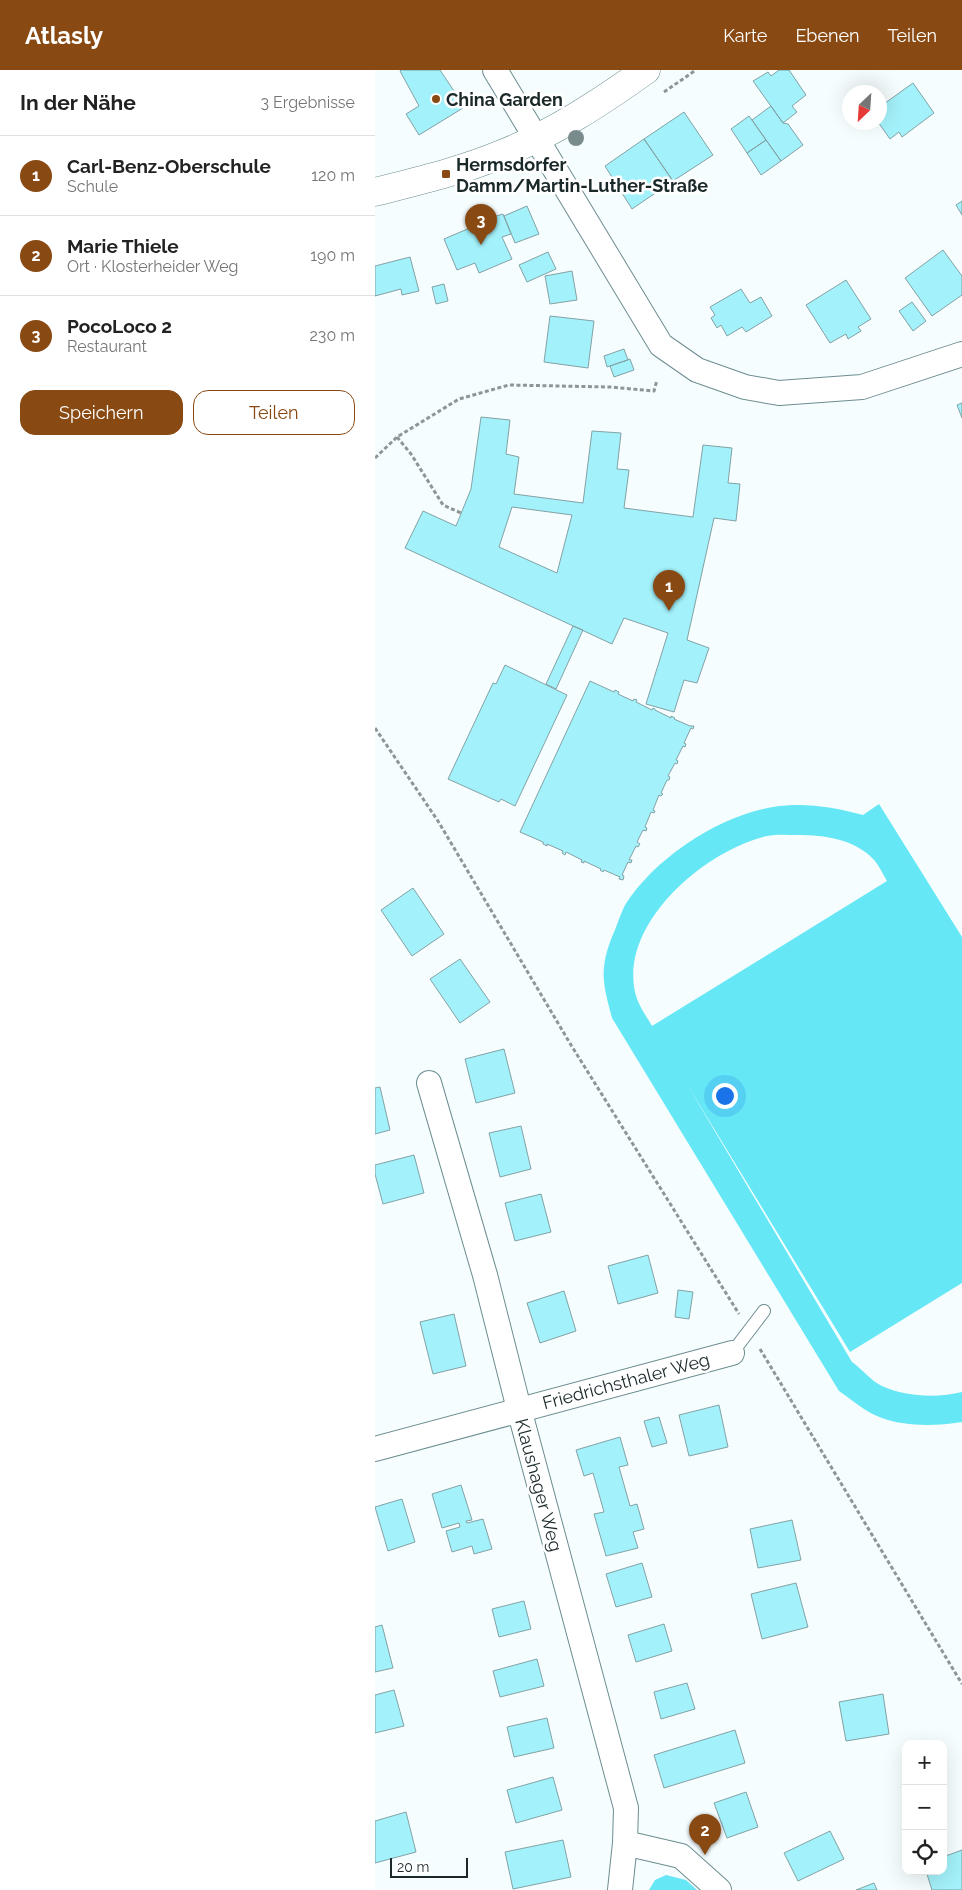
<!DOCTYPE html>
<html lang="de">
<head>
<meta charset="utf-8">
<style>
	body { margin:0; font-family:Raleway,sans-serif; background:#f2f2f2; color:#222 }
	.controls { position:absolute; right:15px; bottom:15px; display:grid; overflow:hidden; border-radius:10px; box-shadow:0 5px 20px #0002 }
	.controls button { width:45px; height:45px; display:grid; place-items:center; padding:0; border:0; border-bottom:1px solid #e0e0e0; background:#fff; color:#222; font:25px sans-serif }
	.compass { position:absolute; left:467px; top:15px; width:45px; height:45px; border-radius:50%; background:#fff; box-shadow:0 5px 20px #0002; rotate:205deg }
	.scale { position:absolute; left:15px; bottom:12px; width:78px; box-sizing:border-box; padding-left:5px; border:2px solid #1b282a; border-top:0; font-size:14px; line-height:18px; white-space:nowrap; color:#1b282a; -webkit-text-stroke:4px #fff; paint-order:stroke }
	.you { position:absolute; left:349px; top:1025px; width:18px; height:18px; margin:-12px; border:4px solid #fff; border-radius:50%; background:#1a73e8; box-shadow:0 0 0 8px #1a73e833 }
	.badge { display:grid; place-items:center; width:32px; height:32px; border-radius:50%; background:#894912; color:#fff; font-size:16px; font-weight:700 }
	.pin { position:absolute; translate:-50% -41px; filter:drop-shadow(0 1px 2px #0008) }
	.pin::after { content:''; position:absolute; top:26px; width:18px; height:15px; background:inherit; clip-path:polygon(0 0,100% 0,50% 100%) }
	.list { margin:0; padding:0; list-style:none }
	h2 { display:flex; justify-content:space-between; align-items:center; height:65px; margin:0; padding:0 20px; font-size:21px }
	h2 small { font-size:16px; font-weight:400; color:#767676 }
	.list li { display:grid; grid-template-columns:32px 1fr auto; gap:15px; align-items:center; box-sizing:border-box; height:80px; padding:0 20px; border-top:1px solid #e0e0e0 }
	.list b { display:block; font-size:19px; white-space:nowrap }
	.list p { margin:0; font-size:16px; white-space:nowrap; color:#767676 }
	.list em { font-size:16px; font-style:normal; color:#767676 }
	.actions { display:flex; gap:10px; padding:15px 20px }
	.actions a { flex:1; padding:11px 0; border:1px solid #894912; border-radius:15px; text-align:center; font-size:18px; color:#894912 }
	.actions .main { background:#894912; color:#fff }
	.icon { flex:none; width:28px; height:28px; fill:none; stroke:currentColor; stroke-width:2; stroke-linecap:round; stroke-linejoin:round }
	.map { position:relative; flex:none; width:587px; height:1820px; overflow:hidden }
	header { display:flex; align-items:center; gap:30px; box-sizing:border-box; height:70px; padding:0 25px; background:#894912; color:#fff }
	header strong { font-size:24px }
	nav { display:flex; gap:28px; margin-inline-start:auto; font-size:18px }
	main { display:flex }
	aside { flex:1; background:#fff }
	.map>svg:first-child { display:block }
</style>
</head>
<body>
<header>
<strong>Atlasly</strong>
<nav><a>Karte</a><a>Ebenen</a><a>Teilen</a></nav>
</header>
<main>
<aside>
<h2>In der Nähe<small>3 Ergebnisse</small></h2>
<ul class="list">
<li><span class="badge">1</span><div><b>Carl-Benz-Oberschule</b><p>Schule</p></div><em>120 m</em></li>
<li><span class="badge">2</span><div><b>Marie Thiele</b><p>Ort · Klosterheider Weg</p></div><em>190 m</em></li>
<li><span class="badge">3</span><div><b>PocoLoco 2</b><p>Restaurant</p></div><em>230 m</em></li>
</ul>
<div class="actions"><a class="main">Speichern</a><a>Teilen</a></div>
</aside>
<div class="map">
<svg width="587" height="1820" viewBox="0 0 587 1820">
	<rect width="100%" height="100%" fill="#f6fdfe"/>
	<!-- green -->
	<path fill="#65e7f5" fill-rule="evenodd" d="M504,734L587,867V1213L475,1282L310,1011L477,1292C487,1299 496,1311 507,1316C530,1327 563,1328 587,1322V1352C561,1356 532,1357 507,1348C492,1343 477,1330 464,1321L237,948C234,936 230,923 229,911C227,894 233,875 240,860C243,852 246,843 250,835C280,788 343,746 398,737C429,732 458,737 488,745ZM423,765C449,765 481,769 500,791C504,796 508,804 512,811L277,956C270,944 263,935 260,922C245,852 331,780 392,766C402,764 413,765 423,765Z
		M291,1805L311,1810L322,1820H274L280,1810Z"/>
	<!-- building -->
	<path fill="#a3f1fa" stroke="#82a2a6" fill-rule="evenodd" d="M26,0H65L79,21L78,22L88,38L44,65L31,44L44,36L25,1Z
		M404,0H414L431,25L417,36L422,42L408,53L378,11L393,2L396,6Z
		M538,13L559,43L527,67L524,62L515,69L503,52H504V42L508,40L506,36Z
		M396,36L408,53L413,54L428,75L406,91L377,50Z
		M309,42L338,85L298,111L269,69Z
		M374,46L391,70L372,83L356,59Z
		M269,69L298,111L257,139L230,96Z
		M391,70L406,91L386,105L372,83Z
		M587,131V145L581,135Z
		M152,136L164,164L140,173L129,146Z
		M128,144L136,164L127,167L137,189L104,203L100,193L82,200L69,169L109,152L108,150Z
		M568,180L587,206V225L557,246L530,208Z
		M173,182L181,199L152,212L144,195Z
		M35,187L44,221L27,225L26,219L0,226V196Z
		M197,201L202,230L175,234L170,206Z
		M471,210L496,249L483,257L486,261L473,269L471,264L455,273L431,235Z
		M69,214L73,231L61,234L57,217Z
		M366,219L375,233L386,227L397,246L371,262L367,257L352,266L346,255L342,258L336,248L340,245L335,237Z
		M537,232L551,251L538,261L524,241Z
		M175,246L219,251L213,298L169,292Z
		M249,279L253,290L232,297L229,286Z
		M255,289L259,300L239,307L235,296Z
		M587,333V348L582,335Z
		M106,347L135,350L131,384L144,387L139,424L208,433L217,361L246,363L242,399L254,400L249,438L318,447L328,375L357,378L353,413L365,414L361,451L339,448L312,570L334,578L322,613L309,610L299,642L271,634L293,563L249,548L237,574L30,478L48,441L81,456L96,419ZM137,437L197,445L182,503L124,477Z
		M198,556L208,560L181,619L171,614Z
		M130,595L192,625L140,736L126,729L124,732L73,709L118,613L121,614Z
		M215,611L239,622L240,620L244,622L243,624L258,631L259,629L262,630L261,632L277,640L278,638L280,639V640L296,648V646L300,648L299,649L315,656H319L318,659L316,658L309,673L311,674L310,677L308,676L301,690L303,691L302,694L300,693L293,706L295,707L294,710H292L286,723L288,724L286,726L284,725L278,740L280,741L279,743L276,742L270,757L272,758L271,761L268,760L262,772L265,774L263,777L261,776L254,790H257L256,793L253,792L247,805L249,806L248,810L244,809L245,807L229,800L228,802L225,800L226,799L209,791V793L206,792L207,790L191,782L190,785L187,783L188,781L172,774V776L168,774V772L145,762Z
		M38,818L69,864L37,886L6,840Z
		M85,889L115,932L85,953L55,909Z
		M129,979L140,1023L101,1033L90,989Z
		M5,1017L15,1060L0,1064V1018Z
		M146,1056L156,1099L125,1107L114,1063Z
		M39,1085L49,1123L8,1134L0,1104V1095Z
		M166,1124L176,1162L140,1171L130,1133Z
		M273,1185L283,1223L243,1234L233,1196Z
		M303,1220L318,1222L314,1249L300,1247Z
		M189,1221L201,1261L165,1273L152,1233Z
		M79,1244L91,1296L58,1304L45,1252Z
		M344,1335L353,1377L314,1386L304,1345Z
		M284,1347L292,1373L277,1377L269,1351Z
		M245,1367L253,1395L244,1397L255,1436L262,1434L269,1459L258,1462L263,1478L231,1486L219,1444L229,1442L218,1403L209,1406L201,1380Z
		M86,1415L97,1450L91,1451L92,1453L108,1449L117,1479L99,1484L97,1476L77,1482L71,1461L85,1457L84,1453L67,1458L57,1424Z
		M27,1429L40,1472L13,1481L0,1437Z
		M417,1450L426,1490L383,1498L375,1459Z
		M267,1493L277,1527L241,1537L231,1504Z
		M421,1513L433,1557L387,1569L376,1524Z
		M149,1531L156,1559L124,1567L117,1539Z
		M289,1554L297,1581L261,1592L253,1565Z
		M7,1555L18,1598L0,1602V1557Z
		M162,1589L169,1616L125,1627L118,1601Z
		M312,1613L320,1639L286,1649L279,1622Z
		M19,1620L29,1656L0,1663V1625Z
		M508,1624L514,1664L471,1671L464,1632Z
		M172,1648L179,1678L139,1687L132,1657Z
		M360,1660L370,1693L289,1718L279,1685Z
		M178,1707L187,1740L141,1753L132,1720Z
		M371,1722L383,1757L352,1768L339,1733Z
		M31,1742L41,1782L0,1793V1751Z
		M455,1761L469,1789L423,1811L409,1783Z
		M188,1770L196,1807L138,1819L130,1782Z
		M587,1780V1820H557L551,1801H568V1787Z
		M499,1813L502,1820H481Z"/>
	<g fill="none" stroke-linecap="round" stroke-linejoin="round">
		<defs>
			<path id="service" d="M357,1283L389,1241"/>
			<path id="minor" d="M120,0L286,275L322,300L370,317L404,323L487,317L587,284
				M54,1013L110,1205L144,1339L251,1738L250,1773L245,1820
				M0,1379L357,1283
				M250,1773L306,1786L344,1820"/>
			<path id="secondary" d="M0,122C43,111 86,101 127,84C179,63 226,32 271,0"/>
		</defs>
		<!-- service casing -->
		<use href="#service" stroke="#6d8d91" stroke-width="14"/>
		<!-- minor casing -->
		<use href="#minor" stroke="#6d8d91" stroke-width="26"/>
		<!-- secondary casing -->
		<use href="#secondary" stroke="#6d8d91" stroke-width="29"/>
		<!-- path -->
		<path stroke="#8c9697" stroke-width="3" stroke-dasharray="4 2.5" stroke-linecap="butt" d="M289,22L321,0
			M22,367L36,384L68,435L86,443
			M0,388L22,367L84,329L134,315L235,317L279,321L282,310
			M0,658L63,751L196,975L364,1244
			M385,1279L587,1614"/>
		<!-- service -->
		<use href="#service" stroke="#fff" stroke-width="12"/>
		<!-- minor -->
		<use href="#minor" stroke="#fff" stroke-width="24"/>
		<!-- secondary -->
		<use href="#secondary" stroke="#fff" stroke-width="28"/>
	</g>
	<!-- trees -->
	<circle fill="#7a8b8d" cx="201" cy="68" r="8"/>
	<!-- markers -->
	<g fill="#894912" stroke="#fff" stroke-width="2">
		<circle cx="61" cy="29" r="5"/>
		<rect x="66" y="99" width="10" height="10" rx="2.5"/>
	</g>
	<g text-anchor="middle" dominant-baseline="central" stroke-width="5" stroke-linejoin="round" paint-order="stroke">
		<!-- poi labels -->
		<g font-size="18" font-weight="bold" fill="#1b282a" stroke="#fff" text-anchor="start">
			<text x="71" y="29">China Garden</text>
			<text x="81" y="94">Hermsdorfer<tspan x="81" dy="21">Damm/Martin-Luther-Straße</tspan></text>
		</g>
		<!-- street labels -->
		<g font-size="18" fill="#1b282a" stroke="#fff">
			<text transform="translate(251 1311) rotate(-15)">Friedrichsthaler Weg</text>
			<text transform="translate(164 1415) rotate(75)">Klaushager Weg</text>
		</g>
	</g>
</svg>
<div class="controls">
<button>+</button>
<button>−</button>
<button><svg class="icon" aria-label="locate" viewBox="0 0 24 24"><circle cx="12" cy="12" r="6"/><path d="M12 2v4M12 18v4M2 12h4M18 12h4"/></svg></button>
</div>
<svg class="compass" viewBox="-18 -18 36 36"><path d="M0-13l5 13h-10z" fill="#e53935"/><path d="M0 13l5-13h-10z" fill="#767676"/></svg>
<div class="scale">20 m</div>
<div class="you"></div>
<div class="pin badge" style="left:294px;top:541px">1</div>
<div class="pin badge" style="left:330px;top:1785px">2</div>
<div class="pin badge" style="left:106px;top:175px">3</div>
</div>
</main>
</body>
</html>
